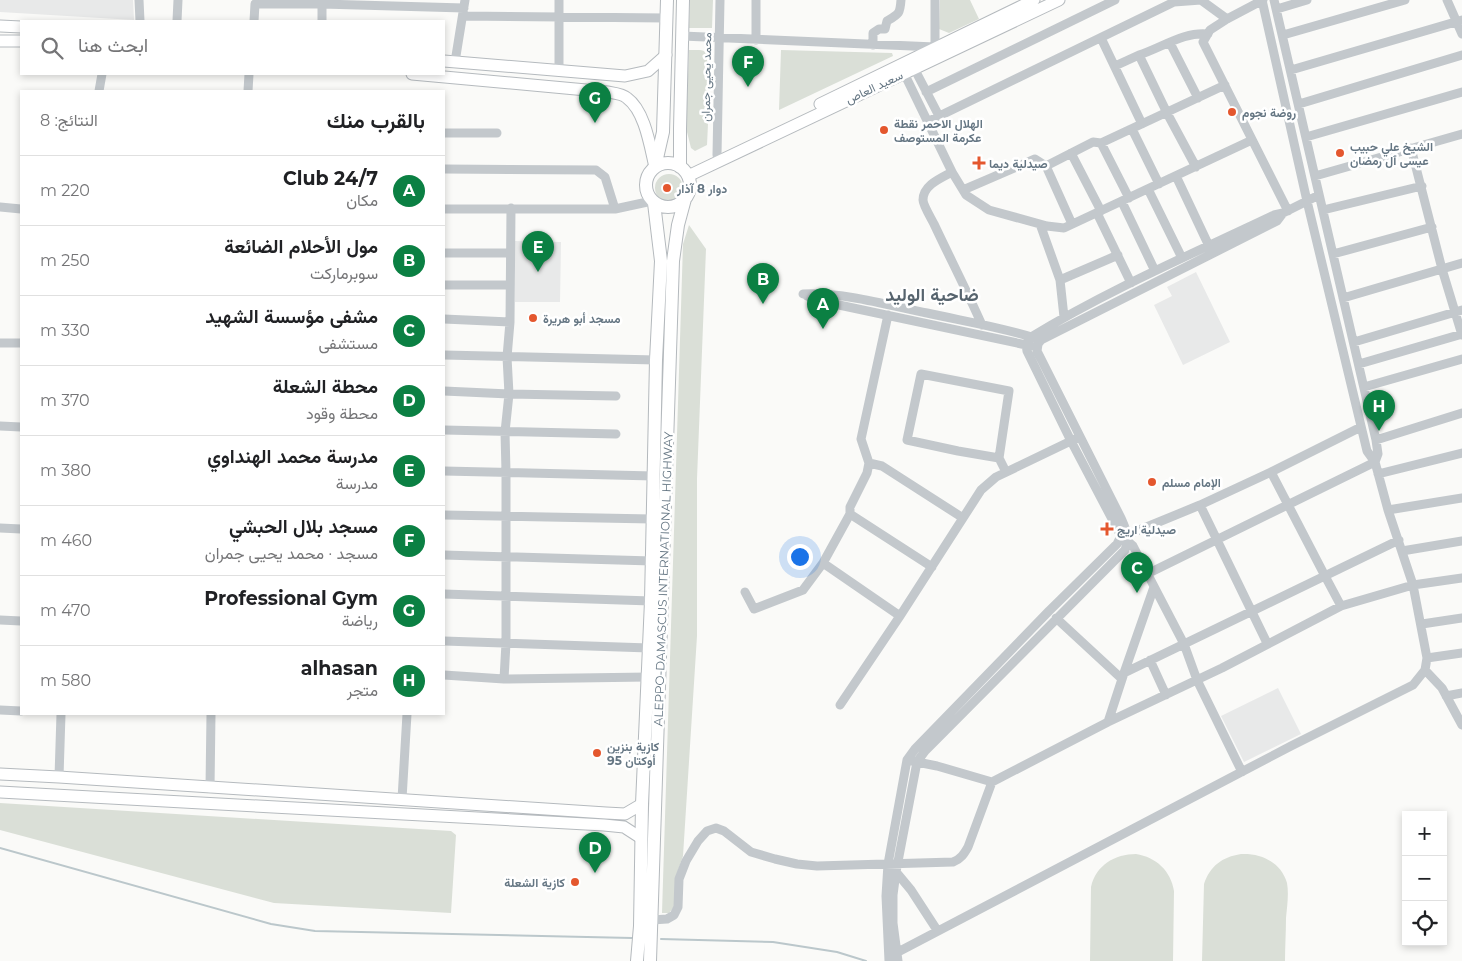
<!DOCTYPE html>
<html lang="ar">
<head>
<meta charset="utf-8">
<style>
	body { margin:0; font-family:Montserrat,Vazirmatn,sans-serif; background:#f2f2f2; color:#202124; direction:rtl }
	.controls { position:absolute; right:15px; bottom:15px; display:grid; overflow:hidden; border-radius:0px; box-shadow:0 2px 8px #0003 }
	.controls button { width:45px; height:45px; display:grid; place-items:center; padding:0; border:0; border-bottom:1px solid #e0e0e0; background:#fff; color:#202124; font:25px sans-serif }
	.you { position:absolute; left:799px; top:556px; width:18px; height:18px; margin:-12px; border:4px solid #fff; border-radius:50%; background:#1a73e8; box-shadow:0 0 0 8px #1a73e833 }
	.badge { display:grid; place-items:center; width:32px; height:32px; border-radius:50%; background:#0b8043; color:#fff; font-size:16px; font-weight:700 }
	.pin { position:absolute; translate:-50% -41px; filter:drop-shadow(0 1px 2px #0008) }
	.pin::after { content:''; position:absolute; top:26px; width:18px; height:15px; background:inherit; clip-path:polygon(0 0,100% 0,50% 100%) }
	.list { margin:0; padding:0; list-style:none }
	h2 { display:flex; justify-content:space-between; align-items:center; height:65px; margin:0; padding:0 20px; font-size:21px }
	h2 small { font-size:16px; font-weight:400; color:#757577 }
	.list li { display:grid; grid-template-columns:32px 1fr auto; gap:15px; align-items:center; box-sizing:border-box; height:70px; padding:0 20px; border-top:1px solid #e0e0e0 }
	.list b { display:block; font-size:19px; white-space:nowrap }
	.list p { margin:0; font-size:16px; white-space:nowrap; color:#757577 }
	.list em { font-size:16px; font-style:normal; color:#757577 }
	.icon { flex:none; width:28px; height:28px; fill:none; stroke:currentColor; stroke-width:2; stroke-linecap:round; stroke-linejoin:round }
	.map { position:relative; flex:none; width:1462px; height:961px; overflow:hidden; direction:ltr }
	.search { position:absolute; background:#fff; box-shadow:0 2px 8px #0003; left:20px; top:20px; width:425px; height:55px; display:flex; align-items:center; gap:12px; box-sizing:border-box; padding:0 18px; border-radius:0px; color:#757577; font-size:19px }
	.panel { position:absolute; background:#fff; box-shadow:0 2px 8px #0003; left:20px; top:90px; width:425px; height:625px; border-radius:0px; direction:rtl }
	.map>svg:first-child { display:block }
</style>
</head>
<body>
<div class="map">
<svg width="1462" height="961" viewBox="0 0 1462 961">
	<rect width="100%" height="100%" fill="#fafaf8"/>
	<!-- built -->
	<path fill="#e8e9e9" d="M0,0H133L134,20L0,12Z
		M515,241L561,242L560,302H515Z
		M1196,272L1230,342L1183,365L1154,305L1172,296L1167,287Z
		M1278,688L1301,734L1244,762L1221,716Z"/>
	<!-- green -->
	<path fill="#dadfd7" d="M690,0H713L712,28H689Z
		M940,0H970L979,19L949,33L939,29Z
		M689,50C701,50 706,48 711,60L707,145L695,151L691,148L686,128Z
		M781,50L892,53L893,56L779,110Z
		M655 188a14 14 0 1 1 28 0a14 14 0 1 1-28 0Z
		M689,225L706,249L697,479V636L683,856L676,876L674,907L669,913H662L683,244Z
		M0,803L451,831L456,835L451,913L274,903L0,830Z
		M1136,854C1156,857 1171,871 1174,891L1173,961H1090L1091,887C1096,865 1115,854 1136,854Z
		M1241,854C1261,853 1281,862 1287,883C1289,894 1287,907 1286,918C1286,932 1285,947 1285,961H1202L1204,884C1210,866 1222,857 1241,854Z"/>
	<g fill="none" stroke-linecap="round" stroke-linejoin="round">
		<!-- stream -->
		<path stroke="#bbc7cb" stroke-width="2" d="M0,848L271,924L315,931L632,938
			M661,939L773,942L837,952L866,961"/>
		<defs>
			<path id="major" d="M0,26L21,27
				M0,41H21
				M444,61L625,76L648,71L666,55
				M412,74L608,92C614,93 623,94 627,98C645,111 650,146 655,167
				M820,104L1034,0
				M688,176L1059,0
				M0,774L59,777L606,813L625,814L642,804
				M0,792L604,825L624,827L641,838"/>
			<path id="highway" d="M646 185a22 22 0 1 1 44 0a22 22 0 1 1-44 0Z
				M655,167L663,132L667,0
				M680,167V129L683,0
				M637,961L640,926L642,804L651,601L656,360L661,261L654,203
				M650,961L673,261L678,225L685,199"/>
		</defs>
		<!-- major casing -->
		<use href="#major" stroke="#b5babe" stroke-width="13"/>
		<!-- highway casing -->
		<use href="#highway" stroke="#b4b9bd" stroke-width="14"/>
		<!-- minor -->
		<path stroke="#c3c8cc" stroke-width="9" d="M139,0L140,21
			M756,0V40
			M1262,0L1307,201L1367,451L1375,462
			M1263,0L1227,19L1210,30L1203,42L1288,211
			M1447,0L1462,34
			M1277,9L1307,0
			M463,16L666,18
			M177,21L178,0
			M254,21L255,4H322L464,8
			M322,21V0
			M1283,35L1405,0
			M682,36L935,47V0
			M1101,38L1142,124
			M1170,43L1198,98
			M873,45V33L879,29H885L887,21C899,14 900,14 901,0
			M455,62L465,0
			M1115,66L1139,55
			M914,68L939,116
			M1291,70L1462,20
			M559,71V0
			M904,73L952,172L966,195L989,210L1047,226L1064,228L1252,140
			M99,91L102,74
			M248,91L249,74
			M926,92L1115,0
			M1299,104L1462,55
			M927,122L1174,2L1201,0L1227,19
			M1132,129L1159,184
			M444,133H497
			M1306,137L1462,92
			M1101,143L1129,198
			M1411,148L1442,269L1462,335
			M1071,153L1101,211
			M717,155L720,0
			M1046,166L1072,224
			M1196,167L1167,113L1139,55C1161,48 1185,31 1208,34
			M444,169L596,170L605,177L615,209
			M952,172C941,178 923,185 923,200C923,205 931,218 934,224C950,258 967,291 982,325
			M1176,176L1209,246
			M1315,176L1462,134
			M1148,189L1182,258
			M963,190L1035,159L1046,166L1093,142L1101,143L1225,85
			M1122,202L1155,271
			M0,207L21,209
			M444,209H615L652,201
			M1323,210L1422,186
			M1097,213L1131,283
			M1040,224L1060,280L1064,317
			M444,253H510
			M1333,254L1432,227
			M1060,280L1118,255
			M444,285H510
			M803,294C843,292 888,305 927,313C963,321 1000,327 1035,338
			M807,296L825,302L1031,346
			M1343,298L1462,263
			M444,319L510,322
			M1354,342L1462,310
			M0,343H21
			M444,355L656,360
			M1359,364L1462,334
			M1364,387L1462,359
			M444,391L509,394L616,396
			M0,426L21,427
			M444,430L616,434
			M1376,440L1462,413
			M999,458L958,451L907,440L921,374L1009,391L999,458L1006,472
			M869,463L882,466L963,518
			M444,471L654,476
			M1271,472L1325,576L1341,606
			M1378,474L1462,453
			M1200,505L1267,643
			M1388,510L1462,498
			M850,514V507L867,473L869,463L861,439L888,315
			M444,515L652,519
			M0,528L21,529
			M1127,535L1200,505L1271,472L1361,427
			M1125,539L1133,546L1184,644L1197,680L1242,772
			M1402,551L1462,541
			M444,555L652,561
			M1147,574L1375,462
			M745,592L754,609L803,590L823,563
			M444,594L651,601
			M900,616L823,563L850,514L932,567
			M1056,618L1122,679
			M0,620L21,621
			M1422,624L1462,618
			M444,641L649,648
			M1427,658L1462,653
			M1150,660L1166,695
			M1425,670L1442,688L1462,725
			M1124,673L1399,540
			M444,675L504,679L648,677
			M504,679L506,643V472L505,432L509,394L507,357L510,322L511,208
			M1446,696L1462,693
			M840,705L900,616L981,490L996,477L1075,439
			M0,710L21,711
			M1108,722L1124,673L1154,587
			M912,761L937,766L992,782
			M59,777L61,714
			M210,788L211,714
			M402,799L407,714
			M896,872L911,890L937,930
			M652,920L667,919L674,915L678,907L679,879L686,861L698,841L707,831L716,828L724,831L751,852L775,859L797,864L817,866L953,862C961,859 964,854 968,847L992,782L1108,722L1222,668L1341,606L1413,585L1462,578
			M889,955L898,952L1291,746L1413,685L1425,670L1427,658L1413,585L1388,510L1375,462L1378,454L1376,440L1274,0
			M889,961L886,896L888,864L907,760L915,749L1049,611L1117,544L1121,536L1071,441L1027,351C1026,345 1026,342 1031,337C1108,290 1192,254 1274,215L1283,213L1319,195
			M898,961L893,923V895L896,872L917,762L925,751L1125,550C1130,536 1126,530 1121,518L1037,351L1038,344L1041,340L1277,221L1283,213"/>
		<!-- major -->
		<use href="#major" stroke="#fff" stroke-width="11"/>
		<!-- highway -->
		<use href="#highway" stroke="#fff" stroke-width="12"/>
	</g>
	<!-- markers -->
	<g fill="#e4572e" stroke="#fff" stroke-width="2">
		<circle cx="1232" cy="112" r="5"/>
		<circle cx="884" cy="130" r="5"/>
		<circle cx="1340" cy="153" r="5"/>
		<path d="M976.5 155.5h5v5h5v5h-5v5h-5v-5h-5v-5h5z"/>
		<circle cx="667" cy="188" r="5"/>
		<circle cx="533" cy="318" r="5"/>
		<circle cx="1152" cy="482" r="5"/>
		<path d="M1104.5 521.5h5v5h5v5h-5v5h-5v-5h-5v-5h5z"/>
		<circle cx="597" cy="753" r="5"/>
		<circle cx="575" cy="882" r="5"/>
	</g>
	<g text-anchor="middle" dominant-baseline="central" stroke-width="5" stroke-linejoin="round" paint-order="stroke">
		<!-- street labels -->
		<g font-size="12" fill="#657683" stroke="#fff">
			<text transform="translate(706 77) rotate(-89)">محمد يحيى جمران</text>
			<text transform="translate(874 87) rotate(-25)">سعيد العاص</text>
			<text transform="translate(663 579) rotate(-88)">ALEPPO-DAMASCUS INTERNATIONAL HIGHWAY</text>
		</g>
		<!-- poi labels -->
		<g font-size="12" font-weight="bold" fill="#657683" stroke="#fff" text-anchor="start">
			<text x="1242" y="112">روضة نجوم</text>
			<text x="894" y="123">الهلال الاحمر نقطة<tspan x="894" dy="14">عكرمة المستوصف</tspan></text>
			<text x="1350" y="146">الشيخ علي حبيب<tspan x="1350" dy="14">عيسى ٱل رمضان</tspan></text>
			<text x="989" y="163">صيدلية ديما</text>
			<text x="677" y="188">دوار 8 آذار</text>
			<text x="543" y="318">مسجد أبو هريرة</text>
			<text x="1162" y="482">الإمام مسلم</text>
			<text x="1117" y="529">صيدلية اريج</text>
			<text x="607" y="746">كازية بنزين<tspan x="607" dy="14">أوكتان 95</tspan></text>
			<text x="565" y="882" text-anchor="end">كازية الشعلة</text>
		</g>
		<!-- district labels -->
		<g font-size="18" font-weight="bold" fill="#57646e" stroke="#fff">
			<text x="932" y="295">ضاحية الوليد</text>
		</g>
	</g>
</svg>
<div class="controls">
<button>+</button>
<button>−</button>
<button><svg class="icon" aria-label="locate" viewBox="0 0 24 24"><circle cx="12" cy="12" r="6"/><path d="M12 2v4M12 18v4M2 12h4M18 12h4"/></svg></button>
</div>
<div class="you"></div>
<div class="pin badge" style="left:823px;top:329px">A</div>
<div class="pin badge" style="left:763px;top:304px">B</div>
<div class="pin badge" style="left:1137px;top:593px">C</div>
<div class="pin badge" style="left:595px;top:873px">D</div>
<div class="pin badge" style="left:538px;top:272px">E</div>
<div class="pin badge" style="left:748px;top:87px">F</div>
<div class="pin badge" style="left:595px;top:123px">G</div>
<div class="pin badge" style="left:1379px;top:431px">H</div>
<div class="search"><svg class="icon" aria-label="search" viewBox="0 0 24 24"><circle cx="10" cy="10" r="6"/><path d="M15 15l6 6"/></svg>ابحث هنا</div>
<section class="panel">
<h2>بالقرب منك<small>النتائج: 8</small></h2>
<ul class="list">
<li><span class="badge">A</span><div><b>Club 24/7</b><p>مكان</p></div><em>220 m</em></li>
<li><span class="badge">B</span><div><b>مول الأحلام الضائعة</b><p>سوبرماركت</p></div><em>250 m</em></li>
<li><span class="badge">C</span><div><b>مشفى مؤسسة الشهيد</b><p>مستشفى</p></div><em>330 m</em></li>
<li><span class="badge">D</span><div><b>محطة الشعلة</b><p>محطة وقود</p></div><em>370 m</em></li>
<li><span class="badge">E</span><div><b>مدرسة محمد الهنداوي</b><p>مدرسة</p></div><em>380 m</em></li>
<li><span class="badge">F</span><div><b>مسجد بلال الحبشي</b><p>مسجد · محمد يحيى جمران</p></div><em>460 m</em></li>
<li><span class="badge">G</span><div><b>Professional Gym</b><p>رياضة</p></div><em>470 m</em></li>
<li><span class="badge">H</span><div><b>alhasan</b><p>متجر</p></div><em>580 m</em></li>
</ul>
</section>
</div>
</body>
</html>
